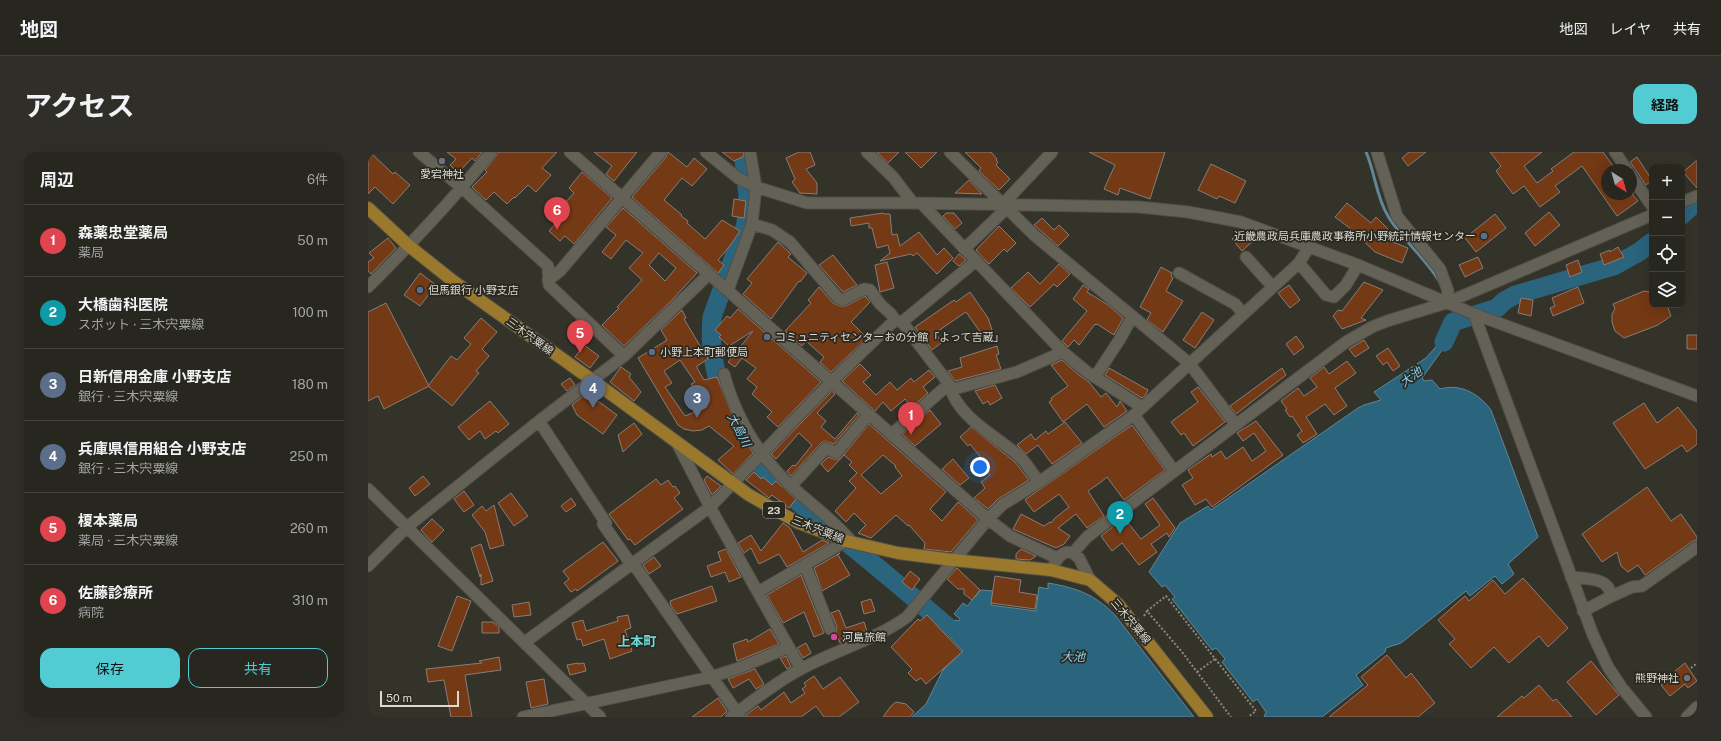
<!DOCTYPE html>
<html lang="ja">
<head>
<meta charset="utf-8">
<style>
	body { margin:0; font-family:"Public Sans","Noto Sans JP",sans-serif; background:#2f2e28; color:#f1f3f6 }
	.controls { position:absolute; right:12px; top:12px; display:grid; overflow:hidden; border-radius:8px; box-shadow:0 4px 16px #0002 }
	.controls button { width:36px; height:36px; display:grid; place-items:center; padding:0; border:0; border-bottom:1px solid #43433d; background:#27261f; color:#f1f3f6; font:20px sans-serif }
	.compass { position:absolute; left:1233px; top:12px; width:36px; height:36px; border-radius:50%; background:#27261f; box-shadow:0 4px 16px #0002; rotate:143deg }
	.scale { position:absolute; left:12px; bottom:10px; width:79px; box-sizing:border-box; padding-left:4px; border:2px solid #dad9d3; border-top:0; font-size:11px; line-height:14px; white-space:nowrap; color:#dad9d3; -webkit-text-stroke:3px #2a2920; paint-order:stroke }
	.you { position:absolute; left:612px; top:315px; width:14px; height:14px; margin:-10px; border:3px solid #fff; border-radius:50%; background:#1a73e8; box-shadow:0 0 0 6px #1a73e833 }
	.badge { display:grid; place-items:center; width:26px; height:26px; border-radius:50%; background:#51ccd3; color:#fff; font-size:13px; font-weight:700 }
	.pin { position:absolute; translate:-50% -33px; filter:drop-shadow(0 1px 2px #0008) }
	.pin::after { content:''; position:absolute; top:21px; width:14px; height:12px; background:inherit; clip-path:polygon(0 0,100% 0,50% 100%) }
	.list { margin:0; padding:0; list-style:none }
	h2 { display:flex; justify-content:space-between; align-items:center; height:52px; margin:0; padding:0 16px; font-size:17px }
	h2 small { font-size:13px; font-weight:400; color:#a4a5a4 }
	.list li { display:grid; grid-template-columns:26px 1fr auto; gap:12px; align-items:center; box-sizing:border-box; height:72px; padding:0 16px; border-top:1px solid #43433d }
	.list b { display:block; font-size:15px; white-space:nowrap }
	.list p { margin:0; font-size:13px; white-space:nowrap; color:#a4a5a4 }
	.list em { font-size:13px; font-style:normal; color:#a4a5a4 }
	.actions { display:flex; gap:8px; padding:12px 16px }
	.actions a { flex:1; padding:9px 0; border:1px solid #51ccd3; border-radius:12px; text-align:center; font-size:14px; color:#51ccd3 }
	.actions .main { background:#51ccd3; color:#111 }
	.icon { flex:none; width:22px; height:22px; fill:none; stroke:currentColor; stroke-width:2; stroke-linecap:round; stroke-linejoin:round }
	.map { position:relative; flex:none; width:1329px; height:565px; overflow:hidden; border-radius:12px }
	header { display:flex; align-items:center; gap:24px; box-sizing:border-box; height:56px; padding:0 20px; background:#27261f; border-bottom:1px solid #43433d }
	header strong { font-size:19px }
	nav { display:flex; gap:22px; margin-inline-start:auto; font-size:14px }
	.intro { display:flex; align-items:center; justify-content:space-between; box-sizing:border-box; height:96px; padding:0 24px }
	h1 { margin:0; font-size:28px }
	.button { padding:10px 18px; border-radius:12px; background:#51ccd3; color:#111; font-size:14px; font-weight:700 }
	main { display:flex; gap:24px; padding:0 24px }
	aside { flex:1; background:#27261f; border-radius:12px; box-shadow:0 4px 16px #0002 }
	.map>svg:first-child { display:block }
</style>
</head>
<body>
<header>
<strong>地図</strong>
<nav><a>地図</a><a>レイヤ</a><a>共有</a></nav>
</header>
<div class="intro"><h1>アクセス</h1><a class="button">経路</a></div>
<main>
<aside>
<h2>周辺<small>6件</small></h2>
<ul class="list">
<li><span class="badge" style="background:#e0444e">1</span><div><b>森薬忠堂薬局</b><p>薬局</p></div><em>50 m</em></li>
<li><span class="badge" style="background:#0f9aa8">2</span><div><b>大橋歯科医院</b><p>スポット · 三木宍粟線</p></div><em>100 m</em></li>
<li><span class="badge" style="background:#5c6f8a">3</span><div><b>日新信用金庫 小野支店</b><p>銀行 · 三木宍粟線</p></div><em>180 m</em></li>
<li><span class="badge" style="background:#5c6f8a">4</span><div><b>兵庫県信用組合 小野支店</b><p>銀行 · 三木宍粟線</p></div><em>250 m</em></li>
<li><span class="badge" style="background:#e0444e">5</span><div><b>榎本薬局</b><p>薬局 · 三木宍粟線</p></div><em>260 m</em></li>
<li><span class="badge" style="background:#e0444e">6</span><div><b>佐藤診療所</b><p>病院</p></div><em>310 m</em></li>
</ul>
<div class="actions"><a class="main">保存</a><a>共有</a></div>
</aside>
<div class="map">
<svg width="1329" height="565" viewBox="0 0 1329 565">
	<rect width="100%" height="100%" fill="#343329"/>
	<!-- water -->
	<path fill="#2a647d" stroke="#5f8797" d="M1083,166H1090V168L1082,187L1054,226L1056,229L1064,228L1072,237C1093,231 1111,242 1123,258L1170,385L1140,412L1146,422L1134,432L1127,424L1102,444L1098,439L1033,491L1018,496L1017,500L988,523L995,533L954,565H896L898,560L889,547L885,550L854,510L857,507L848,496L844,498L804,447L807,445L797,433L794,435L781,420L812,371L840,354L843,358L990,256L996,253L1013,248L1006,240L1058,206L1073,189Z
		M680,431C709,436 726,442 747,463L826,565H544L558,552L575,518L595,499L577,480L587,468L591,469L592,467L586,462L595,451L599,454L613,438L625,439L623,453L668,459L671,435L680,437Z"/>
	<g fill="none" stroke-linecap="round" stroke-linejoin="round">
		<!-- stream -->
		<path stroke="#5f8797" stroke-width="3" d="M998,0C1007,20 1008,45 1020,64C1034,88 1057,105 1071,129"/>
		<!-- river -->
		<path stroke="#2a647d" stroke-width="19" d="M1314,63L1329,49
			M1076,190L1085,170L1129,156L1136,149L1147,143L1246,114L1271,100L1284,90
			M357,250C347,223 341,195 344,165L378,72L380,43L375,0
			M372,280C393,324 433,352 470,383C507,413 544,444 580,475"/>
	</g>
	<!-- building -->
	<path fill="#743915" stroke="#887d78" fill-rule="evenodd" d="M0,0H2L25,22L27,20L42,33L25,52L7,35L0,42Z
		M79,0H114L107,9L104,6L90,21L82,13L88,7Z
		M130,0H189L174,16L183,23L168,40L160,33L147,46L146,45L139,52L126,40L118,48L104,35L119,20L117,18L128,4Z
		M226,0H269L246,29L238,22L244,14Z
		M300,0L319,15L326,6L339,17L324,34L314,26L296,48L314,63L313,64L320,69L319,71L337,87L354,68L372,79L361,95L350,108L356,113L350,121L264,45L298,5Z
		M354,0H375L376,4L366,9Z
		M431,0H442L447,13L438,17L449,31V42L432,41L424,30L427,27L418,6Z
		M509,0H531L520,11Z
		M537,0H569L553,16Z
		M597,0H623L629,7L628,8L630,10L628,13L642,27L631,38L611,19L613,16Z
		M721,0H797L782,47L752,36L750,43L736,37L747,13Z
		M1041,0H1058L1040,14L1034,6Z
		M1122,0H1174L1156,14L1169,31L1185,19L1183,17L1206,0H1235L1248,18H1239V42H1263V36L1266,41L1264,42L1270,49L1249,64L1214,14L1187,34L1192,40L1172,55L1156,34L1145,42L1128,19L1133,14Z
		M1269,5L1284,28L1278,33L1262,10Z
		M1329,8V36L1315,20Z
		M843,12L878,29L867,51L851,44L849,47L830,38Z
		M214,20L244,46L206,92L197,84L192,89L181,79L199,59L194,54L206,41L201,36Z
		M601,28L614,42L587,41Z
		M366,47L378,49L376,66L364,64Z
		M979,51L1003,71L1008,65L1020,77L1012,85L1040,96L1034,111L1007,100L983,77L967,65Z
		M255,56L329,121L304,148L256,194L234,173L251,156L249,155L274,128L261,116L275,101L258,88L243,107L234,100L248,83L238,75ZM291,101L308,116L297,129L281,113Z
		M1181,60L1192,73L1167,94L1157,81Z
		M515,61L516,62H522L524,83L529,82L532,94L551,80L569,103L576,96L585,106L569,122L549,101L545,104L543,102L512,109L522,101L520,93L509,96L504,76H501V71L483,74L482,66Z
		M578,61H586L594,71L587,77L575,64Z
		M1127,62L1138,76L1108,100L1097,86Z
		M674,66L686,78L691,73L701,83L690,94L666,73Z
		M631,74L648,91L639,100L636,97L621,112L608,98Z
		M870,81L875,87L879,83L885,89L874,99L864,87Z
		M20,86L28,96L3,122L0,119V110L6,106L1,101Z
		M410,90L423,102L420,105L439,121L432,130L431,129L403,167L375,142L384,131L379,127Z
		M1250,95L1256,105L1236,113L1232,102L1242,98V100Z
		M591,102L598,108L591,114L585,109Z
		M465,103L489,133L475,140L451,113Z
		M1110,105L1115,116L1097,125L1091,113Z
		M1210,108L1214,120L1202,125L1198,113Z
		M519,110L526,136L512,140L507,113Z
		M691,112L702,122L689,135L686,132L662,155L643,136L660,120L672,132Z
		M793,115L804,121L803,124L805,126L798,139L815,149L795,180L779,168L783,161L772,155Z
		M52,121L68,133L52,154L36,143Z
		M996,130L1015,138L993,166L998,168L974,177L965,164L970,158L974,159Z
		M715,133L721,137L719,140L740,153L755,166L746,183L729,172L728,173L727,172L711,193L706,188L700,195L694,189L719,159L705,147Z
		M921,133L932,148L922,156L910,141Z
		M451,135L465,151L472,154H478L497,144L502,150L483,170L499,186L463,220L452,210L456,205L438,189L434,194L417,179L443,151L440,148Z
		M1210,135L1216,151L1185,164L1182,156L1187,154L1184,146Z
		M1276,139L1284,140V153H1299L1303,164L1290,173L1256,186L1247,179L1244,170V162L1247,157L1245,152Z
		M602,140L620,166L624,178L615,184L598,160L567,181L574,190L564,198L547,175L586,148L588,150Z
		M1153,146L1165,148L1163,164L1150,161Z
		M18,151L61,234L16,257L10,244L0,249V160Z
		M370,157L453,230L410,275L399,265L404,260L384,242L389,235L379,227L388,216L374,206L367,215L360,210L385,179L361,194L351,185L353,183L347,178L359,164L362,166Z
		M314,158L318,166L316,167L340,207L329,214V216L336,228L349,225L367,270L385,301L365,322L350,308L366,294L341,274L334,278L325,279L316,277L310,273L270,206L299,188L293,178ZM312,208L327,230L323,232L339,255L317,264L297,235L304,231L296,219Z
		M834,160L846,168L827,196L815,188Z
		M113,166L129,180L114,197L121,204L108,219L111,221L84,254L60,234L83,204L89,208L103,192L96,186Z
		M1319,183H1329V197H1319Z
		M928,184L936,195L926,203L918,192Z
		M996,188L1001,196L987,205L981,197Z
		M216,193L231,204L222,216L207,205Z
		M629,194L631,202L628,203L633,217L587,229L580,219L594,215L592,206Z
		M1020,196L1032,214L1025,219L1019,210L1015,213L1008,204Z
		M694,208L711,223L721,230L733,245L738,241L749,255L752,249L759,259L736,275L719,252L695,270L681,250L684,248L683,246L700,234L683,213Z
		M979,209L988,221L967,236L979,254L966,263L957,252L938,265L949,282L935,291L929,283L934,279L924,264L922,265L917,258L919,257L913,249L930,236L936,244L949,235L942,226L956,215L961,222Z
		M492,212L503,223L495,230L508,243L522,230L529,238L543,226L546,230L561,218L567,225L555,235L560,241L544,255L537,247L523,259L515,250L507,259L474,229Z
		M253,215L263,222L261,225L273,240L266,249L242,230Z
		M741,216L780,238L777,244L774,246L737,223Z
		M914,216L918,223L868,262L862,254Z
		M202,226L207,233L199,239L193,232Z
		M627,233L634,246L622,253L620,249L615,252L607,239Z
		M830,235L857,270L825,294L816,281L813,283L803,270L830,250L823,240Z
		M464,239L467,242L449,261L458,269L453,275L467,287L489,261L491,263L466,292L457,289L453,291L423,324L419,319L425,313L427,314L444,293L431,281L408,307L403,302Z
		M219,241L249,263L235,282L209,263L204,253Z
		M122,249L141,272L130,281L128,279L117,287L112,279L101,288L90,275Z
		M1276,251L1289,271L1310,255L1329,279V292L1319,300L1314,293L1277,317L1245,271Z
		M562,258L573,272L547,294L534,282Z
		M888,269L915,303L844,355L838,347L827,353L814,333L825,326L820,318L843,302L844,305L853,299L858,307L875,295L884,309L898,299L886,281L875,289L869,281Z
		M697,270L714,291L684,312L670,293L658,302L649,293L663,282L667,288L678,279L680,282Z
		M266,271L274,282L255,300L250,283Z
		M501,272L578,340L562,357L574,369L590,350L610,368L583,400L556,397L557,391L541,373L540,374L528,363L503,386L490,381L498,373L486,361L478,370L467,359L488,336L481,329L489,321L481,313L484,310L476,303L460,320L453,312L460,305L468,308L473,306ZM515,303L528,314L527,315L534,324L513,342L493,323Z
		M764,273L797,318L756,348L739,325L733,330L720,339L736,364L719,376L708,362L690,376L702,384L696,392L688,396L645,377L653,362L676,374L682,370L683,371L686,367L701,355L691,342L666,360L657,348L658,347Z
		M603,275L647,310L661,328L630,347L620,357L606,346L617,336L613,330L622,323L615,314L618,312L602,292L600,294L592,285Z
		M585,307L601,326L592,333L574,317Z
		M386,320L393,327L395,325L404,333L408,329L428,347L421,356L404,343L401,346L400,345L378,328Z
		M55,324L62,332L47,344L41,336Z
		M339,324L353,334L344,343L336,328Z
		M288,327L293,333L300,328L305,335L307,334L312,341L306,346L315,357L267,393L262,387L260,388L241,362Z
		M1279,335L1303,369L1313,362L1329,385V388L1325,389L1277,423L1270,413L1260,420L1253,414L1249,400L1234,410L1214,382Z
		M96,339L106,353L96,360L86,347Z
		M143,341L160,364L146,374L130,351Z
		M203,346L208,353L198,360L193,354Z
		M785,346L807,376L801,385L799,381L783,392L789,400L771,413L754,391L744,399L733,384L756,366L773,387L777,384L792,373L777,352Z
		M126,353L136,393L122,397L117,380L104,363L114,354L118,359Z
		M64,367L76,378L64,390L53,378Z
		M415,371L422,376L435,400L454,388L461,391L419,415L411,402L391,412L383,396L376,401L370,391L383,383L393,399Z
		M235,390L250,409L209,439L208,437L203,440L196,431L201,427L195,419Z
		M113,392L125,429L113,433V422L112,425L103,396Z
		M358,397L373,425L361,430L357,420L343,425L339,414L353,409L350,400Z
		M653,397L668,404L662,408L648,407V402Z
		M472,401L470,403L482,423L454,439L446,416Z
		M286,405L293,414L281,422L275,413Z
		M589,416L612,438L604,448L596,442V437H590L579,427Z
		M542,419L552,427L544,438L534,430Z
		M433,423L456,481L446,485L436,460L415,471L399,443Z
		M627,424L653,428L651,440L669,443L667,457L623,451Z
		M1155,426L1200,476L1180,495L1171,484L1141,511L1126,495L1103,516L1081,492L1087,487L1070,468L1097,444L1101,449L1125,428L1137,442Z
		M344,434L349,449L309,462L303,454L302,449Z
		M89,444L103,449L84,499L70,494Z
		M503,447L507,459L496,462L493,450Z
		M161,450L163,463L146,465L144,453Z
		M471,458L478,476L496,470L499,479L479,486L480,488L472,491L468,481L469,474L463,461Z
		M260,463L263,476L257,478L264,499L242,507L236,487L215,494L213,487L209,488L204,471L215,468L218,479L250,469L249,465Z
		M559,463L594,500L558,532L553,526L548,529L540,521L544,517L523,495L550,467L552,469Z
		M114,470H125L131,475V481H114Z
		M402,477L411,492L369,509L365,492L379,487L380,490Z
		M438,491L443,501L435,506L429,496Z
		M1019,503L1038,526L1043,521L1067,551L1050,565H961L1000,533L993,525Z
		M418,504L423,515L419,517L412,506Z
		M131,505L133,518L97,523L104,565H83L76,528L60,530L58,517L114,511L111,509Z
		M1223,509L1251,543L1228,563L1199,530Z
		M210,511V512L216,511L218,519L202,523L199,513Z
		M1317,511L1329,529L1320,536L1317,532L1302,544L1293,533L1309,521L1307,519Z
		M387,517L396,532L388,537L381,527L365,536L360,527Z
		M446,524L455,537L472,525L491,550L471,565H456L448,554L433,565H379L378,563L390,554L393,558L416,540L423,551L437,541L434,537L438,534L436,531Z
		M176,527L180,552L163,556L158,530Z
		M1171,533L1185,549L1188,547L1204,565H1129L1154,544L1156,546Z
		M350,546L359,559L353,565H324Z
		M528,550L538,552L546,560L542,565H515L523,554Z"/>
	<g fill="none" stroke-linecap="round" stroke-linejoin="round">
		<defs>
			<path id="minor" d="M51,0L94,36L180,114L181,133L256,204
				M202,0L620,367L642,384L689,406
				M338,0L370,26L388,35L439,51H545L771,55L820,60L873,70L990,113L1106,162L1329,244
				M499,0L525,25L545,51
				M582,0L666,83L821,211L868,273
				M1009,0L1029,64L1072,117L1080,139L1078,151
				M1247,0L1259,18
				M1263,24L1284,54
				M1314,50L1329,44
				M553,51L695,200L719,220L774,255
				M635,52L684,0
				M384,72L404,78L422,90L470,146L475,148L496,137L502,138L512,152L523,162L527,168
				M596,97L639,56
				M878,105L904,134
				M931,111L958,143L966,145L978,133L990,113
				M811,121L867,152L875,161
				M180,128L192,119L293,0
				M0,135C43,92 85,48 123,0
				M360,138L384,72L388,35L382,0
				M1106,162L1225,483L1240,515L1254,536L1278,565
				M534,170L608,109
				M356,222C367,263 389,301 420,331C442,352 465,367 485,391
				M727,225L752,187L764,165
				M582,238L649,220L695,200
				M766,263L806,319
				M171,269L238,371L235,372L263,412L269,417L372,565
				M524,282L581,232
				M308,289L342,355L433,517
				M423,334L458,296L468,301L501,262
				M0,337L232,565
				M705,401L711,406L722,428
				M437,413L462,477
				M0,414L39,375L171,269L256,204L340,123
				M683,418C688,409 693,397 705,401L719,385L978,190L1004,175L1019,169L1078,151L1284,63
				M1203,425C1217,427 1244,425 1242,445L1215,459
				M390,440L478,389
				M1242,445L1264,435L1274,434L1329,395
				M157,490L342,355L464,229L527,168L534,170L581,232C589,266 629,284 652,305C659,312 665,322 671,330
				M155,565L343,525L371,516L421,495
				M363,565C386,548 408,530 433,517C468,498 507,488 539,465L620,367L634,353L671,330L766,263L931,111L941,95
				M1319,565L1329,555"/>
			<path id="major" d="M0,56L41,94L85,129L224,228L381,343L411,360L431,371L478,389L530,401L585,408L683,418L722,428L750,452L839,565"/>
		</defs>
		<!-- minor casing -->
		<use href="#minor" stroke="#514f48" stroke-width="13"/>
		<!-- major casing -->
		<use href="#major" stroke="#514f48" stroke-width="14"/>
		<!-- path -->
		<path stroke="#8a8981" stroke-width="2" stroke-dasharray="2 2" stroke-linecap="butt" d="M779,459L798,444L888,559L880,565
			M776,464L779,459L814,500L863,565
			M1323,516L1329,511
			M829,520L847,507"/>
		<!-- minor -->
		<use href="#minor" stroke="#646157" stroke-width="11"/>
		<!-- major -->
		<use href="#major" stroke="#9a782c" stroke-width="12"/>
	</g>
	<!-- markers -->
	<g fill="#6b7280" stroke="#2a2920" stroke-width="1.5">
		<circle cx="74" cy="9" r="4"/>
		<circle cx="1319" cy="526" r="4"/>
	</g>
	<g fill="#5c6f8a" stroke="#2a2920" stroke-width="1.5">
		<circle cx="1116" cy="84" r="4"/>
		<circle cx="52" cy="138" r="4"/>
		<circle cx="399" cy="185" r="4"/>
		<circle cx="284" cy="200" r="4"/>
	</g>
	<circle fill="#d1479c" stroke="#2a2920" stroke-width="1.5" cx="466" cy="485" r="4"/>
	<g text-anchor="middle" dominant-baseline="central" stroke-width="3.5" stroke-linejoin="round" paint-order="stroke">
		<!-- shield labels -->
		<rect fill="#2a2920" stroke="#a5a49d" stroke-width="1" x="395" y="350" width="22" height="16" rx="3"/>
		<g font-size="10" font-weight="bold" fill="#dad9d3">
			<text x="406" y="358">23</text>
		</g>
		<!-- poi labels -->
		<g font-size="11" fill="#dad9d3" stroke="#2a2920" text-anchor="start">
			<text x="74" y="22" text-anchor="middle">愛宕神社</text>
			<text x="1108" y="84" text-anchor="end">近畿農政局兵庫農政事務所小野統計情報センター</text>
			<text x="60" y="138">但馬銀行 小野支店</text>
			<text x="407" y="185">コミュニティセンターおの分館「よって吉蔵」</text>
			<text x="292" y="200">小野上本町郵便局</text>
			<text x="474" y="485">河島旅館</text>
			<text x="1311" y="526" text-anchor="end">熊野神社</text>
		</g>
		<!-- street labels -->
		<g font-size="11" fill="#dad9d3" stroke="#2a2920">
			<text transform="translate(162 184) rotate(36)">三木宍粟線</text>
			<text transform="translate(450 377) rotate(22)">三木宍粟線</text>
			<text transform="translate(763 469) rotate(50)">三木宍粟線</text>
		</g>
		<!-- water labels -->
		<g font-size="12" font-style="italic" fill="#89d5f9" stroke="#2a2920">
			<text transform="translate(1043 225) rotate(-37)">大池</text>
			<text transform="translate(371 278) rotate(62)">大島川</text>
			<text x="705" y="505">大池</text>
		</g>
		<!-- quarter labels -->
		<g font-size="13" font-weight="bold" fill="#6bd8dd" stroke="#2a2920">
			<text x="269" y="489">上本町</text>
		</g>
	</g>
</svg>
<div class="controls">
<button>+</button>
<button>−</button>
<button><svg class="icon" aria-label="locate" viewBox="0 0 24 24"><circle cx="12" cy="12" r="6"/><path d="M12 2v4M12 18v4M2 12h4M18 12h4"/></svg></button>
<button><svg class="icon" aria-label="layers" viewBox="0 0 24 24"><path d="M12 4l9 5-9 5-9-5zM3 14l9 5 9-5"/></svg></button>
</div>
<svg class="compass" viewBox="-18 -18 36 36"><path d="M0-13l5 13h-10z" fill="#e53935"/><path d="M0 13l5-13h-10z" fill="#a4a5a4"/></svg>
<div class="scale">50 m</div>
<div class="you"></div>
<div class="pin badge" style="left:543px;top:283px;background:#e0444e">1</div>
<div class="pin badge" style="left:752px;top:382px;background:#0f9aa8">2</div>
<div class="pin badge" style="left:329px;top:266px;background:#5c6f8a">3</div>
<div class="pin badge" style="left:225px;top:256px;background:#5c6f8a">4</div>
<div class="pin badge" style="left:212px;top:201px;background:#e0444e">5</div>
<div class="pin badge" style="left:189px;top:78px;background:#e0444e">6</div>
</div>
</main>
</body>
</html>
